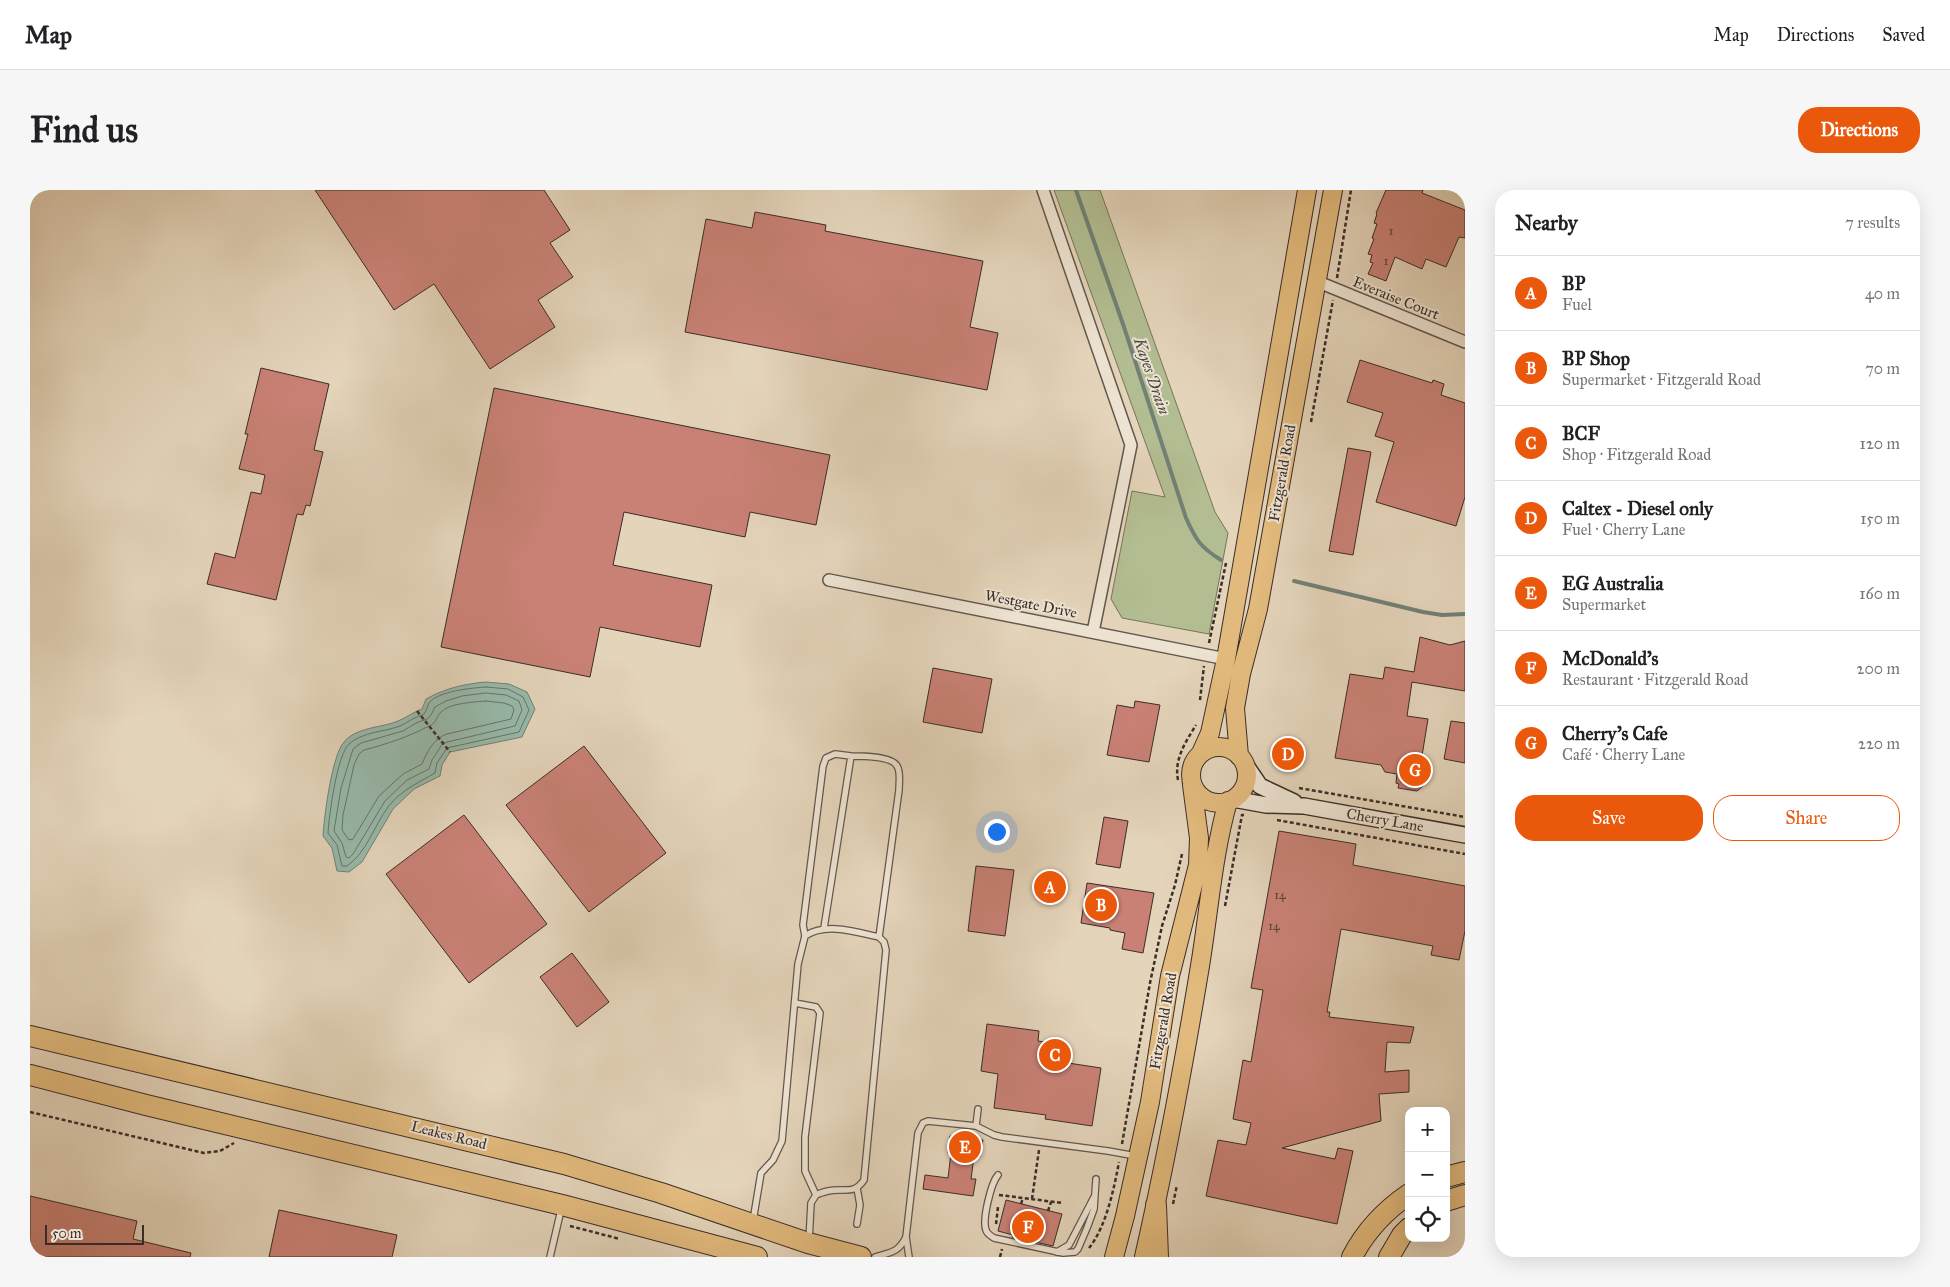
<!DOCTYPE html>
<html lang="en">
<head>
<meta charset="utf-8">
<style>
	body { margin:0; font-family:"IM FELL Great Primer",serif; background:#f6f6f6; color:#202124 }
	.controls { position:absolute; right:15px; bottom:15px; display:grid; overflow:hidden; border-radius:10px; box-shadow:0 5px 20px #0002 }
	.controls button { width:45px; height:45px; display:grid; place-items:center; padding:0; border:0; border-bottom:1px solid #e0e0e0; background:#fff; color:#202124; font:25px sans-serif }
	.scale { position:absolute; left:15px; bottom:12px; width:99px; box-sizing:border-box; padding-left:5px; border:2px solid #3a2d29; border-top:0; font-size:14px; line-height:18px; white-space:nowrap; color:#3a2d29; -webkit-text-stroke:4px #ede3d2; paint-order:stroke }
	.you { position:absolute; left:966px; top:641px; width:18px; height:18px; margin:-12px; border:4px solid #fff; border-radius:50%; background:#1a73e8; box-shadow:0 0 0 8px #1a73e833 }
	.badge { display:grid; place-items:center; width:32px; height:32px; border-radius:50%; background:#ea580c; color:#fff; font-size:16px; font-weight:700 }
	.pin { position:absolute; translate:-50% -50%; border:2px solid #fff; box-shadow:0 1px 5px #0006 }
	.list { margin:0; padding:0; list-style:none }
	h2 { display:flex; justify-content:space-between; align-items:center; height:65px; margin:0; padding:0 20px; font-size:21px }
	h2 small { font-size:16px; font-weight:400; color:#757577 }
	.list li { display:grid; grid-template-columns:32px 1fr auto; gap:15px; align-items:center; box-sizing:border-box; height:75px; padding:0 20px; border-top:1px solid #e0e0e0 }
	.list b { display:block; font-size:19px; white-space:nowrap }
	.list p { margin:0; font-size:16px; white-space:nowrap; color:#757577 }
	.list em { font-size:16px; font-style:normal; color:#757577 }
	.actions { display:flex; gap:10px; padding:15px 20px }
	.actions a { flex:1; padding:11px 0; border:1px solid #ea580c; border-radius:20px; text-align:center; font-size:18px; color:#ea580c }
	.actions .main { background:#ea580c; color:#fff }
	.icon { flex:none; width:28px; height:28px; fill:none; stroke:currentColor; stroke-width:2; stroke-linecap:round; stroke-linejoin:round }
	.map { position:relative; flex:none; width:1435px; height:1067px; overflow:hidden; border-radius:20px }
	header { display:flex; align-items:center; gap:30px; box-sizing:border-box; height:70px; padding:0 25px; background:#fff; border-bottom:1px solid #e0e0e0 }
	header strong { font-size:24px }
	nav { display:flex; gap:28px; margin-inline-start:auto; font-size:18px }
	.intro { display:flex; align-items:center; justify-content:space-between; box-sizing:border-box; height:120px; padding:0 30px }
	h1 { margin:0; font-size:35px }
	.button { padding:12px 22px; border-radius:20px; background:#ea580c; color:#fff; font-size:18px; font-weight:700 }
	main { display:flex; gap:30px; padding:0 30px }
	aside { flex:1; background:#fff; border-radius:20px; box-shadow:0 5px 20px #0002 }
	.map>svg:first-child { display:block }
</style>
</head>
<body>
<header>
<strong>Map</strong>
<nav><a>Map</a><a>Directions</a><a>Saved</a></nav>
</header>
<div class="intro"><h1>Find us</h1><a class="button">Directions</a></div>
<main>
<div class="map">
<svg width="1435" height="1067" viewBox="0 0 1435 1067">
	<rect width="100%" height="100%" fill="#e4d4ba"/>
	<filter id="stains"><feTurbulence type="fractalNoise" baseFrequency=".004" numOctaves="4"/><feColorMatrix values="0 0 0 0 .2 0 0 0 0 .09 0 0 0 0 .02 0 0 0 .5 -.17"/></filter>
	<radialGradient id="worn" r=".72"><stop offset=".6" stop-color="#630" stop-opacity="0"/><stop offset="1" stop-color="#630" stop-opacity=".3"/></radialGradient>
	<!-- green -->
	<path fill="#b2bd91" stroke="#76755d" d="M1024,0H1070L1185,322L1198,343L1179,444L1092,428L1081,409L1102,301L1135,307Z"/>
	<!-- water -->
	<path fill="#97b9aa" stroke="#728176" d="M456,492L479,494L497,502L505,519L492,547L420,562L412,575L410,586L384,599L363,619L332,672L319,682L307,681L302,658L293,646C294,627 302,565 314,552C326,537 351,538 368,531C376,528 383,522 392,519L396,509C416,498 434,494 456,492Z"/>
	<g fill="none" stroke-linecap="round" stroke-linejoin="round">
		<!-- shore -->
		<path stroke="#68736a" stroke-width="1" d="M456,497L478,499L493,507L499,520L489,542L417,558L407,573L405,583C388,593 371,600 358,617C344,636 337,662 317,676H312L307,655L298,643C299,626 307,565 319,554C332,542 354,542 370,536C378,532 385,527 394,524C397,520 397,517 399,513C408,501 442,498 456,497Z
			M456,503L476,505L489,511L492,520L485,536L413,553L402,570L399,579L377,590L355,611L323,664L319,668L316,667L312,653L304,641L311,598L323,559L331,553L373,541L386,533L397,529L401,525L405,517L416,511L432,506Z
			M456,511L474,513L482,516L484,520L481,529L417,544C404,548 397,562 392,574L373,584L349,606L323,649L319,650L312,640L313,625L324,575L329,564L334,560C357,554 378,547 399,536C407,533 406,527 411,522C419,513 445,512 456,511Z"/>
		<!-- stream -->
		<path stroke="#728176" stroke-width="4" d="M1046,0L1094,137L1156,328C1166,350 1170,357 1191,370
			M1264,391L1393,422L1412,425L1435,424"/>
	</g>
	<!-- building -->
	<path fill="#c98175" stroke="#3a2d29" d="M285,0H514L540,40L520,53L543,87L508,110L525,137L460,179L404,94L364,120Z
		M1356,0H1393L1392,3L1435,20V48L1429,47L1416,77L1396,69L1392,79L1365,67L1356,91L1338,84L1343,73L1340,72L1342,65L1338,64L1344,49L1342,48L1347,34L1344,33L1347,24L1346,23Z
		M725,22L796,35L795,41L953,71L940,137L968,143L957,200L655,142L676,29L722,38Z
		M1330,170L1402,193L1403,190L1414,194L1411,205L1435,213V307L1426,336L1346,312L1364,252L1345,246L1353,223L1317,212Z
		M231,178L299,194L284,260L293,262L280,316L276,315L273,325L267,324L246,410L177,394L185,363L205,368L221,302L231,304L235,285L209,279L218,244H215Z
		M464,198L800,265L786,335L720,322L715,347L594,322L583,375L682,395L670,457L570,437L560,487L411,457Z
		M1318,258L1341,262L1323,365L1299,361Z
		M1390,447L1420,455L1435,451V501L1382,492L1377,526L1398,529L1391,572L1397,573L1393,596L1387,601L1368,598L1369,594L1366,593L1367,584L1355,582L1351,575L1305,568L1320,484L1353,489L1355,477L1384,482Z
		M903,478L962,489L952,543L893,532Z
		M1105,511L1130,515L1119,572L1077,565L1087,515L1104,518Z
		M1421,531L1435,533V573L1414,569Z
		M554,556L636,663L559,722L476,615Z
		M434,625L517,734L439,793L356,684Z
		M1074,627L1098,631L1090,678L1066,674Z
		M1249,641L1326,654L1323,675L1435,696V741L1429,770L1401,765L1403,756L1311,739L1297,822H1300L1299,827L1384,837L1380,853L1357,852L1355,882L1379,880V902L1349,904L1351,931L1252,958L1305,969L1308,958L1323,961L1307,1034L1176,1006L1188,950L1216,955L1221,933L1203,929L1213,870L1221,872L1233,800L1221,798Z
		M946,676L984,680L975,746L938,741Z
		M1057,693L1124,703L1113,763L1092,759L1095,743L1080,740V738L1051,733Z
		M542,763L579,812L547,837L510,787Z
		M957,834L1009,841L1008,851L1027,854L1025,871L1071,878L1062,936L1015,929L1016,925L964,918L968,884L951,881Z
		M920,946L953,950L950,967H944L941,989H946L943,1006L893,999L895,985L918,988L921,963H918Z
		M0,1006L107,1031L103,1049L161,1063L160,1067H0Z
		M976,1010L1032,1024L1023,1056L982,1047L983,1045L968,1041Z
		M249,1020L367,1045L362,1067H239Z"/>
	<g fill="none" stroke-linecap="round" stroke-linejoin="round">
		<defs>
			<path id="lane" d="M794,738L821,566C832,566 862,566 867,576C871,582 869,592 869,600L849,747
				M775,746L773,735L793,576L796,568L805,564L821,566
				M765,813L786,817L790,823L775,947V981L786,1005
				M946,936L948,919
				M968,985C961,993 952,1030 956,1040C957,1044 961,1046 964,1048L1033,1063L1045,1062L1048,1059L1057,1038L1064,1019L1066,989
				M723,1031L731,983L743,970L752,951L768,774L775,746C796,732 826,742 849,747L854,752L856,760L834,990C823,1006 814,997 798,1001C794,1002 790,1003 786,1005L781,1013L779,1051
				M827,1034L830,1015L827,998
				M1027,1062L1039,1055L1064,1007
				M520,1067L531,1020
				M845,1067C861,1062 868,1063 876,1047
				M879,1067L876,1047L888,943L893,933L898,931L946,936L964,945L972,947L1078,961L1106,966"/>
			<path id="street" d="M1013,0L1101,255L1063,442
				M1286,91L1435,152
				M799,390L1196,469"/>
			<path id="secondary" d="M1213,571L1230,596L1264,612
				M1203,609L1236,615L1274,616L1435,645"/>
			<path id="primary" d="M1161 585a28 28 0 1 1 56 0a28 28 0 1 1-56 0Z
				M1171,563L1180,543L1196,469L1277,0
				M1209,566L1205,518L1211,484L1228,419L1303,0
				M1084,1067L1095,1026L1120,912L1140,786L1168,675L1169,648L1162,595
				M1114,1067C1136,970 1154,873 1170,776C1179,721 1183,664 1198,611"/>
			<path id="highway" d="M0,846L534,974L631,1003L778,1053L831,1067
				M0,885L116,915L532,1015L727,1067
				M1416,987L1435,982
				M1416,1011L1435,1005
				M1126,1015L1128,1067
				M1322,1067C1336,1040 1354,1021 1379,1004
				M1359,1067L1372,1045L1379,1038"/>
		</defs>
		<!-- lane casing -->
		<use href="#lane" stroke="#64574d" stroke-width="8"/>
		<!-- street casing -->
		<use href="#street" stroke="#64574d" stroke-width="14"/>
		<!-- secondary casing -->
		<use href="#secondary" stroke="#3a2d29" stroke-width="18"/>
		<!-- primary casing -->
		<use href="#primary" stroke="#3a2d29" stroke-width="20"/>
		<!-- highway casing -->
		<use href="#highway" stroke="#3a2d29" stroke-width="22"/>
		<!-- path -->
		<path stroke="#3a2d29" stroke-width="2.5" stroke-dasharray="4 2.5" stroke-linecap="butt" d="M1307,88L1321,0
			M1281,232L1303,110
			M1179,453L1196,373
			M1170,510L1174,476
			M387,521L420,562
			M1148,590C1144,569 1155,553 1166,535
			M1269,598L1435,627
			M1247,630L1435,664
			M1195,716L1212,625H1214
			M0,922L174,963L190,961L204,953
			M1092,954L1120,793L1132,736L1145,695L1152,664
			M969,1005L1033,1013
			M1002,1009L1009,960
			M991,1014L993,1008
			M1143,1014L1147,995
			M1018,1021L1021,1012
			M966,1034L968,1017
			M540,1036L590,1049
			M1059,1058C1076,1037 1084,999 1089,972
			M970,1067L972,1059"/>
		<!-- lane -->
		<use href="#lane" stroke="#ede3d2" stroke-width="5.5"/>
		<!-- street -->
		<use href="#street" stroke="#ede3d2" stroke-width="11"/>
		<!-- secondary -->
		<use href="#secondary" stroke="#ede3d2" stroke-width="15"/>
		<!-- primary -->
		<use href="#primary" stroke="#e2ba7d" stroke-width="18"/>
		<!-- highway -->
		<use href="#highway" stroke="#e2ba7d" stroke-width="20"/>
	</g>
	<g text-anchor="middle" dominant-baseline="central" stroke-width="4" stroke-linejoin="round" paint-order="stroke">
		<!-- number labels -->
		<g font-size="12" fill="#5e423c">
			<text x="1361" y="41">1</text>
			<text x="1356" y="71">1</text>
			<text x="1250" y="705">14</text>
			<text x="1244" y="736">14</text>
		</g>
		<!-- street labels -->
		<g font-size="15" fill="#3a2d29" stroke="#ede3d2">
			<text transform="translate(1366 108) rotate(22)">Everaise Court</text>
			<text transform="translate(1252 283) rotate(-80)">Fitzgerald Road</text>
			<text transform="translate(1001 414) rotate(11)">Westgate Drive</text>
			<text transform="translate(1355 630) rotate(10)">Cherry Lane</text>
			<text transform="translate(1133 831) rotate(-80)">Fitzgerald Road</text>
			<text transform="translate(419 945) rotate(14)">Leakes Road</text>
		</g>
		<!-- water labels -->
		<g font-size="16" font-style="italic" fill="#4d4943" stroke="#ede3d2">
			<text transform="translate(1122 186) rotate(71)">Kayes Drain</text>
		</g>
	</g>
	<rect width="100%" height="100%" filter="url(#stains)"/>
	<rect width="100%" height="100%" fill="url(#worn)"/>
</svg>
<div class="controls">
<button>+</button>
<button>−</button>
<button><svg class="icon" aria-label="locate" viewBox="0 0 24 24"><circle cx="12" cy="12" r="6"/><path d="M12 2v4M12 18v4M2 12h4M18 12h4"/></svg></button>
</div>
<div class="scale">50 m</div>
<div class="you"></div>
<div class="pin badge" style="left:1020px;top:697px">A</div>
<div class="pin badge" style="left:1071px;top:715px">B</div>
<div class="pin badge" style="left:1025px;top:865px">C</div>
<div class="pin badge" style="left:1258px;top:564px">D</div>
<div class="pin badge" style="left:935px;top:957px">E</div>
<div class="pin badge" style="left:998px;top:1037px">F</div>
<div class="pin badge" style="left:1385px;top:580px">G</div>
</div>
<aside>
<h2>Nearby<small>7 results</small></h2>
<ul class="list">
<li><span class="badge">A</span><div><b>BP</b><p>Fuel</p></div><em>40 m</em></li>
<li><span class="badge">B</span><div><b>BP Shop</b><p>Supermarket · Fitzgerald Road</p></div><em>70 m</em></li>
<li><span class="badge">C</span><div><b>BCF</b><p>Shop · Fitzgerald Road</p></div><em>120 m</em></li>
<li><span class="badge">D</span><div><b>Caltex - Diesel only</b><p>Fuel · Cherry Lane</p></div><em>150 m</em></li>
<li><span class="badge">E</span><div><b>EG Australia</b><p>Supermarket</p></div><em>160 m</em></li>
<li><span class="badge">F</span><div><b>McDonald's</b><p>Restaurant · Fitzgerald Road</p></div><em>200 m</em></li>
<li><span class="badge">G</span><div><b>Cherry's Cafe</b><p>Café · Cherry Lane</p></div><em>220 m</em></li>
</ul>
<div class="actions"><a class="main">Save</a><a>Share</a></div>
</aside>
</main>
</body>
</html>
